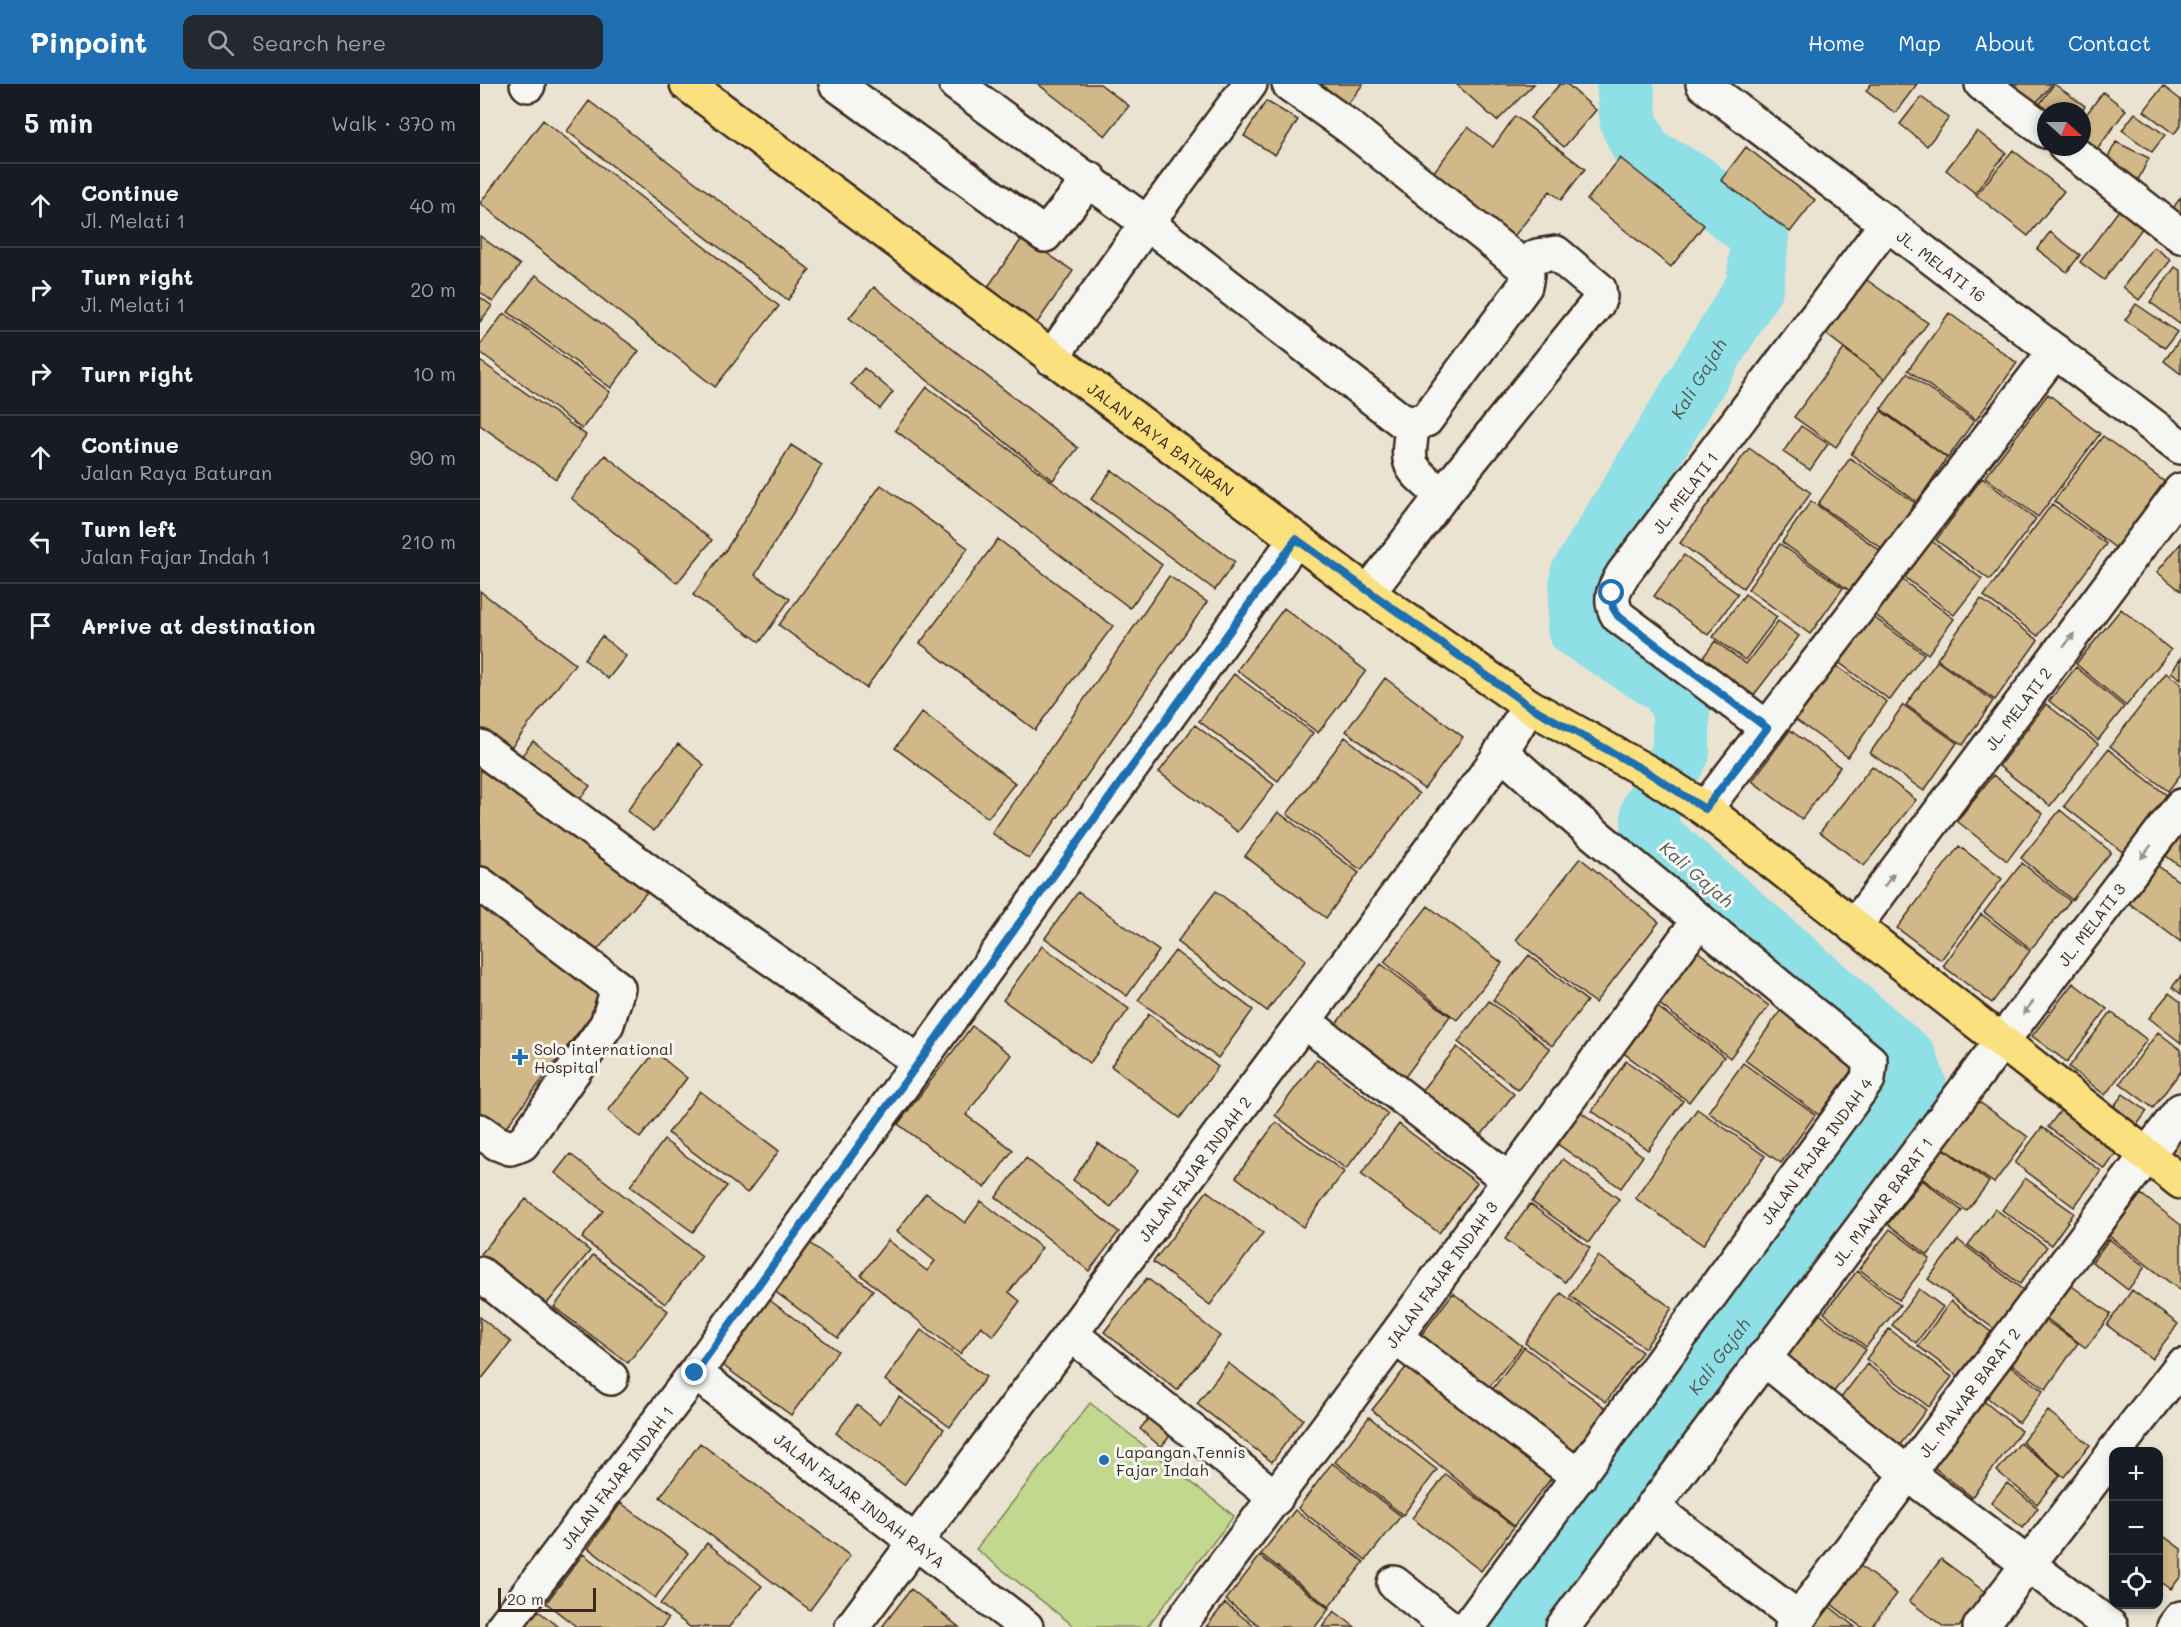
<!DOCTYPE html>
<html lang="en">
<head>
<meta charset="utf-8">
<style>
	body { margin:0; font-family:Mali,sans-serif; background:#242831; color:#f1f3f6 }
	.controls { position:absolute; right:18px; bottom:18px; display:grid; overflow:hidden; border-radius:12px; box-shadow:0 3px 9px #0003 }
	.controls button { width:54px; height:54px; display:grid; place-items:center; padding:0; border:0; border-bottom:2px solid #363941; background:#171b24; color:#f1f3f6; font:30px sans-serif }
	.compass { position:absolute; left:1557px; top:18px; width:54px; height:54px; border-radius:50%; background:#171b24; box-shadow:0 3px 9px #0003; rotate:111deg }
	.scale { position:absolute; left:18px; bottom:15px; width:98px; box-sizing:border-box; padding-left:6px; border:3px solid #3b2a1e; border-top:0; font-size:16px; line-height:21px; white-space:nowrap; color:#3b2a1e; -webkit-text-stroke:4px #f6f6f2; paint-order:stroke }
	.stop { position:absolute; width:18px; height:18px; margin:-14px; border:4px solid #1f6fb2; border-radius:50%; background:#fff }
	.stop.end { background:#1f6fb2; border-color:#fff; box-shadow:0 2px 6px #0008 }
	.list { margin:0; padding:0; list-style:none }
	h2 { display:flex; justify-content:space-between; align-items:center; height:78px; margin:0; padding:0 24px; font-size:26px }
	h2 small { font-size:20px; font-weight:400; color:#9ea1a6 }
	.list li { display:grid; grid-template-columns:39px 1fr auto; gap:18px; align-items:center; box-sizing:border-box; height:84px; padding:0 24px; border-top:2px solid #363941 }
	.list b { display:block; font-size:22px; white-space:nowrap }
	.list p { margin:0; font-size:20px; white-space:nowrap; color:#9ea1a6 }
	.list em { font-size:20px; font-style:normal; color:#9ea1a6 }
	.icon { flex:none; width:33px; height:33px; fill:none; stroke:currentColor; stroke-width:2; stroke-linecap:round; stroke-linejoin:round }
	.map { position:relative; flex:none; width:1701px; height:1543px; overflow:hidden }
	header { display:flex; align-items:center; gap:36px; box-sizing:border-box; height:84px; padding:0 30px; background:#1f6fb2; color:#fff }
	header strong { font-size:28px }
	nav { display:flex; gap:33px; margin-inline-start:auto; font-size:21px }
	.search { width:420px; height:54px; background:#242831; display:flex; align-items:center; gap:15px; box-sizing:border-box; padding:0 21px; border-radius:12px; color:#9ea1a6; font-size:22px }
	main { display:flex }
	aside { flex:1; background:#171b24 }
	.map>svg:first-child { display:block }
</style>
</head>
<body>
<header>
<strong>Pinpoint</strong>
<div class="search"><svg class="icon" aria-label="search" viewBox="0 0 24 24"><circle cx="10" cy="10" r="6"/><path d="M15 15l6 6"/></svg>Search here</div>
<nav><a>Home</a><a>Map</a><a>About</a><a>Contact</a></nav>
</header>
<main>
<aside>
<h2>5 min<small>Walk · 370 m</small></h2>
<ul class="list">
<li><svg class="icon" aria-label="ahead" viewBox="0 0 24 24"><path d="M12 20V5M6 11l6-6 6 6"/></svg><div><b>Continue</b><p>Jl. Melati 1</p></div><em>40 m</em></li>
<li><svg class="icon" aria-label="right" viewBox="0 0 24 24"><path d="M7 20v-9h11M14 6l5 5-5 5"/></svg><div><b>Turn right</b><p>Jl. Melati 1</p></div><em>20 m</em></li>
<li><svg class="icon" aria-label="right" viewBox="0 0 24 24"><path d="M7 20v-9h11M14 6l5 5-5 5"/></svg><div><b>Turn right</b></div><em>10 m</em></li>
<li><svg class="icon" aria-label="ahead" viewBox="0 0 24 24"><path d="M12 20V5M6 11l6-6 6 6"/></svg><div><b>Continue</b><p>Jalan Raya Baturan</p></div><em>90 m</em></li>
<li><svg class="icon" aria-label="left" viewBox="0 0 24 24"><path d="M17 20v-9H6M10 6l-5 5 5 5"/></svg><div><b>Turn left</b><p>Jalan Fajar Indah 1</p></div><em>210 m</em></li>
<li><svg class="icon" aria-label="arrive" viewBox="0 0 24 24"><path d="M6 21V4h12l-3 4 3 4H6"/></svg><div><b>Arrive at destination</b></div></li>
</ul>
</aside>
<div class="map">
<svg width="1701" height="1543" viewBox="0 0 1701 1543">
	<rect width="100%" height="100%" fill="#ebe3d2"/>
	<filter id="ink" filterUnits="userSpaceOnUse"><feTurbulence type="fractalNoise" baseFrequency=".0167" numOctaves="2"/><feDisplacementMap in="SourceGraphic" scale="12" xChannelSelector="R" yChannelSelector="G"/><feConvolveMatrix kernelMatrix="1 2 1 2 8 2 1 2 1" color-interpolation-filters="sRGB"/></filter>
	<g filter="url(#ink)">
		<!-- green -->
		<path fill="#c1d88e" stroke="#7e8156" stroke-width="1.5" d="M610,1319L754,1432L667,1543H595L496,1465Z"/>
		<g fill="none" stroke-linecap="round" stroke-linejoin="round">
			<!-- river -->
			<path stroke="#8edfe6" stroke-width="58" id="s1" d="M1035,1543L1439,1006L1429,976L1170,749V726L1201,668V625L1188,603L1096,545L1099,491L1275,201L1280,153L1215,99L1164,71L1149,39L1145,0"/>
		</g>
		<!-- building -->
		<path fill="#d1b888" stroke="#3b2a1e" stroke-width="1.5" d="M558,0H620L649,22L625,52Z
			M820,0H883L860,31Z
			M976,0H1054L1017,37Z
			M1080,0H1087L1116,26L1084,63L1050,34Z
			M1391,0H1437L1415,29L1386,7Z
			M1532,0H1572L1552,24L1528,5Z
			M1574,0L1605,22L1602,27L1556,25Z
			M1683,2L1701,16V41L1694,50L1664,27Z
			M1623,8L1646,26L1616,67L1602,58V36Z
			M1441,13L1469,34L1447,62L1420,40Z
			M109,17L330,186L308,216L87,47Z
			M786,17L818,36L795,71L764,52Z
			M1655,29L1685,51L1672,68L1642,46Z
			M1035,32L1105,85L1081,116L1070,107L1031,156L946,98L988,43L1013,63Z
			M63,36L299,222L235,303L0,119Z
			M1497,47L1526,69L1495,109L1466,86Z
			M1636,58L1669,74L1656,100L1623,83Z
			M1266,63L1335,116L1310,148L1241,96Z
			M1533,66L1584,107L1548,152L1496,111Z
			M1140,74L1224,141L1191,183L1107,116Z
			M1701,113V130L1693,124Z
			M1642,122L1666,139L1624,196L1600,178Z
			M1570,148L1600,171L1587,188L1557,165Z
			M0,152L40,181L13,218L0,208Z
			M543,153L593,187L550,249L500,214Z
			M1674,163L1691,176L1659,216L1643,203Z
			M1695,183L1701,187V241L1670,218Z
			M56,191L159,267L131,304L28,228Z
			M1384,194L1448,239L1405,295L1346,250Z
			M394,203L598,364L573,396L369,234Z
			M0,213L12,222L0,238Z
			M1656,220L1697,248L1685,264L1645,236Z
			M24,229L130,308L102,345L0,268V261Z
			M1469,229L1537,279L1496,336L1428,286Z
			M1701,254V290L1684,277Z
			M1364,265L1405,295L1356,363L1314,333Z
			M0,277L106,351L76,395L0,341Z
			M384,284L413,308L400,325L371,300Z
			M1427,289L1494,337L1468,374L1401,325Z
			M447,303L682,481L650,524L415,346Z
			M1568,310L1620,350L1558,433L1505,393Z
			M1401,327L1467,374L1437,418L1371,370Z
			M1321,342L1348,360L1330,386L1303,368Z
			M1623,352L1686,399L1637,465L1574,417Z
			M311,361L342,381L275,491L310,515L280,558L213,511L243,468L244,469Z
			M1269,364L1331,409L1263,504L1200,459Z
			M125,371L232,456L197,499L91,414Z
			M1370,374L1435,419L1403,465L1338,420Z
			M632,386L755,478L735,506L611,415Z
			M1502,394L1556,435L1510,496L1456,456Z
			M401,401L488,464L386,604L299,541Z
			M1331,417L1402,468L1373,509L1302,458Z
			M1572,420L1626,460L1558,552L1504,512Z
			M518,455L633,542L555,646L440,559Z
			M1449,455L1502,495L1474,531L1422,491Z
			M1701,459V507L1677,488Z
			M1300,460L1363,504L1330,550L1268,505Z
			M1204,471L1258,510L1228,551L1174,512Z
			M689,492L727,518L549,775L512,749Z
			M1420,494L1474,535L1448,570L1393,529Z
			M0,507L95,580L24,673L0,654Z
			M1265,510L1297,533L1265,576L1233,553Z
			M1501,515L1558,556L1515,616L1457,575Z
			M804,524L886,587L838,649L757,586Z
			M1641,525L1691,566L1646,622L1596,580Z
			M1388,529L1444,570L1410,616L1354,575Z
			M1298,537L1319,552L1267,620L1216,583L1235,557L1266,580Z
			M122,552L146,572L128,595L104,575Z
			M1701,574V595L1691,588Z
			M1457,577L1513,617L1483,661L1426,621Z
			M1351,578L1407,618L1368,673L1312,633Z
			M1596,583L1644,623L1618,656L1569,617Z
			M1686,589L1701,600V690L1688,707L1630,662Z
			M754,590L833,649L798,697L719,637Z
			M905,594L983,653L944,705L866,647Z
			M1566,620L1618,660L1570,722L1519,682Z
			M1423,621L1477,659L1444,707L1390,669Z
			M442,628L535,699L508,734L415,664Z
			M715,641L794,701L758,748L679,688Z
			M1310,646L1360,683L1322,735L1272,697Z
			M865,653L939,710L881,786L807,730Z
			M53,657L110,702L91,727L34,682Z
			M198,660L224,681L174,747L147,727Z
			M1628,665L1689,713L1645,770L1584,722Z
			M0,668L172,802L113,871L0,788Z
			M1392,682L1436,716L1384,782L1340,748Z
			M1513,691L1563,730L1527,777L1477,737Z
			M1580,726L1631,768L1592,816L1541,774Z
			M798,728L879,789L846,834L765,772Z
			M1701,750V783L1686,772Z
			M1479,762L1522,795L1461,876L1417,844Z
			M1100,774L1179,838L1115,919L1036,856Z
			M1670,776L1701,799V858L1642,814Z
			M1542,779L1590,817L1551,865L1504,828Z
			M736,807L826,876L787,927L697,858Z
			M598,808L679,867L647,912L565,854Z
			M0,818L125,913L21,1050L0,1033Z
			M948,822L1022,879L977,936L904,878Z
			M1501,830L1550,867L1512,919L1463,882Z
			M562,862L649,925L610,979L523,916Z
			M1213,864L1289,922L1250,974L1174,916Z
			M695,867L773,926L738,974L658,916Z
			M1049,871L1107,917L1072,962L1013,916Z
			M901,880L970,932L925,993L856,940Z
			M1701,892V910L1692,903Z
			M1593,899L1627,925L1587,978L1552,952Z
			M1689,909L1701,918V959L1669,934Z
			M1009,917L1070,965L1038,1006L978,958Z
			M1175,921L1244,973L1209,1018L1141,967Z
			M1301,926L1376,980L1339,1031L1265,976Z
			M1631,928L1667,956L1625,1011L1589,983Z
			M669,930L738,983L700,1034L631,982Z
			M492,942L531,971L486,1031L533,1066L505,1104L418,1040Z
			M1678,948L1701,966V987L1673,1024L1640,999Z
			M977,963L1034,1010L999,1054L941,1007Z
			M175,968L207,994L160,1054L128,1027Z
			M837,975L908,1030L866,1085L795,1031Z
			M1146,977L1203,1017L1168,1066L1112,1027Z
			M1263,979L1335,1031L1301,1079L1228,1028Z
			M220,1007L299,1067L267,1109L188,1049Z
			M1643,1010L1667,1027L1655,1044L1631,1026Z
			M1491,1012L1548,1053L1514,1099L1457,1059Z
			M1583,1023L1639,1065L1625,1085L1568,1043Z
			M1095,1024L1163,1072L1141,1104L1073,1057Z
			M1217,1025L1285,1072L1223,1161L1155,1114Z
			M796,1038L864,1088L823,1143L756,1093Z
			M919,1040L997,1099L959,1149L881,1090Z
			M1701,1041V1084L1680,1068Z
			M1562,1043L1621,1087L1594,1123L1535,1079Z
			M184,1056L247,1102L213,1148L150,1102Z
			M618,1059L657,1087L631,1123L593,1096Z
			M1457,1060L1509,1098L1487,1127L1435,1089Z
			M90,1070L222,1172L185,1220L102,1154L123,1127L75,1089Z
			M546,1074L639,1148L609,1187L516,1113Z
			M1083,1075L1139,1115L1109,1158L1052,1118Z
			M1545,1094L1594,1129L1571,1161L1522,1126Z
			M1442,1096L1482,1127L1448,1171L1408,1140Z
			M727,1107L783,1149L730,1221L673,1178Z
			M446,1109L485,1139L501,1117L562,1164L529,1208L540,1217L513,1252L501,1242L480,1270L381,1191L408,1156L447,1187L455,1177L417,1147Z
			M1661,1110L1701,1141V1207L1629,1152Z
			M46,1115L110,1167L65,1222L1,1170Z
			M1050,1120L1110,1164L1085,1198L1025,1155Z
			M1515,1125L1567,1163L1540,1200L1488,1161Z
			M1410,1145L1450,1175L1419,1216L1379,1185Z
			M1629,1155L1665,1183L1648,1206L1612,1178Z
			M1478,1156L1543,1206L1514,1245L1448,1195Z
			M328,1158L393,1206L358,1254L293,1206Z
			M113,1171L188,1227L148,1279L74,1223Z
			M1118,1172L1192,1224L1165,1264L1090,1212Z
			M1377,1187L1420,1221L1386,1263L1344,1229Z
			M667,1194L740,1252L697,1306L624,1248Z
			M1586,1198L1631,1230L1606,1264L1562,1231Z
			M1439,1205L1463,1223L1436,1259L1412,1241Z
			M1652,1206L1698,1240L1672,1275L1627,1241Z
			M973,1209L1042,1262L1007,1306L939,1254Z
			M1081,1209L1162,1268L1126,1318L1045,1259Z
			M288,1215L358,1267L311,1331L241,1280Z
			M1471,1217L1511,1248L1478,1292L1438,1262Z
			M1337,1228L1386,1266L1349,1314L1300,1276Z
			M0,1233L31,1258L0,1297Z
			M1562,1234L1598,1259L1566,1305L1530,1279Z
			M1409,1245L1472,1293L1449,1323L1386,1275Z
			M441,1246L506,1293L470,1343L405,1296Z
			M1044,1263L1127,1325L1090,1375L1008,1311Z
			M931,1277L1073,1392L1034,1442L892,1326Z
			M748,1279L823,1335L792,1378L717,1320Z
			M1387,1280L1446,1326L1420,1361L1360,1315Z
			M1528,1280L1563,1307L1539,1339L1504,1311Z
			M419,1313L464,1345L424,1401L356,1349L377,1321L400,1340Z
			M1501,1315L1541,1347L1492,1413L1451,1381Z
			M1568,1327L1610,1361L1584,1393L1542,1358Z
			M672,1330L693,1348L681,1363L660,1345Z
			M889,1333L957,1386L923,1431L855,1378Z
			M220,1359L370,1472L330,1526L180,1413Z
			M1540,1359L1580,1391L1557,1420L1517,1387Z
			M852,1379L921,1432L886,1476L818,1424Z
			M966,1390L1034,1443L1001,1487L932,1434Z
			M1527,1399L1558,1424L1543,1444L1511,1419Z
			M141,1419L208,1469L175,1514L108,1464Z
			M815,1426L884,1478L849,1523L781,1470Z
			M1678,1448L1701,1465V1492L1691,1505L1678,1496Z
			M227,1459L282,1502L249,1543H210L180,1520Z
			M103,1470L188,1535L182,1543H97L66,1519Z
			M780,1472L849,1525L835,1543H781L746,1516Z
			M1461,1475L1505,1508L1479,1543H1464L1429,1517Z
			M1375,1478L1417,1510L1391,1543H1381L1346,1516Z
			M431,1505L479,1543H402Z
			M745,1519L775,1543H726Z
			M1350,1523L1375,1543H1333Z
			M57,1526L79,1543H44Z
			M854,1527L875,1543H842Z"/>
		<g fill="none" stroke-linecap="round" stroke-linejoin="round">
			<defs>
				<g id="minor">
					<path d="M47,0L48,1"/>
					<path d="M356,0L565,151L610,95"/>
					<path d="M476,0L667,139L770,0"/>
					<path id="s2" d="M1223,0L1701,363"/>
					<path d="M1502,0L1566,47"/>
					<path d="M1586,63L1701,152"/>
					<path d="M571,274L667,139L922,337L933,339L946,336L1045,202L1047,191L1043,182L868,42L809,0"/>
					<path d="M933,339C925,387 929,381 962,412L1117,220L1120,213L1119,205L1076,169L1057,172L1043,182"/>
					<path d="M888,509L962,412"/>
					<path id="s3" d="M1287,644L1138,532C1128,516 1134,504 1143,490L1407,139"/>
					<path d="M0,663L209,817L438,977"/>
					<path d="M1225,725L1575,267"/>
					<path d="M0,800L138,904L127,940L42,1060L30,1064L17,1059L0,1047"/>
					<path id="s4" d="M1374,843L1701,406"/>
					<path d="M824,937L1029,1096"/>
					<path d="M0,1190L131,1294"/>
					<path d="M592,1251L796,1414"/>
					<path d="M915,1253L1099,1393"/>
					<path d="M1283,1274L1427,1389L1631,1543"/>
					<path id="s5" d="M215,1289L546,1543"/>
					<path d="M1634,1368L1701,1282"/>
					<path d="M1172,1423L1318,1534"/>
					<path d="M914,1499L969,1543"/>
					<path id="s6" d="M23,1543L215,1289L816,455"/>
					<path id="s7" d="M372,1543L824,937L1015,678L1049,622"/>
					<path id="s8" d="M698,1543L915,1253L1219,836"/>
					<path id="s9" d="M988,1543L1388,995L1390,977L1096,735L1021,668"/>
					<path id="s10" d="M1083,1543L1503,982L1701,722"/>
					<path id="s11" d="M1312,1543L1701,1026"/>
					<path d="M1500,1543L1634,1369"/>
					<path d="M1694,1543L1701,1534"/>
				</g>
				<g id="major">
					<path id="s12" d="M207,0L888,509L1049,622L1169,689L1225,725L1701,1098"/>
				</g>
			</defs>
			<!-- minor casing -->
			<use href="#minor" stroke="#3b2a1e" stroke-width="38"/>
			<!-- major casing -->
			<use href="#major" stroke="#3b2a1e" stroke-width="38"/>
			<!-- minor -->
			<use href="#minor" stroke="#f6f6f2" stroke-width="33"/>
			<!-- major -->
			<use href="#major" stroke="#fbe080" stroke-width="33"/>
		</g>
		<!-- one-way arrows -->
		<defs><path id="oneway-solid" d="M-6-.8H1V-3.2L6.5 0L1 3.2V.8H-6Z" transform="scale(1.5)"/></defs>
		<g fill="#989088">
			<use href="#oneway-solid" transform="translate(1589 556) rotate(-53)"/>
			<use href="#oneway-solid" transform="translate(1666 768) rotate(127)"/>
			<use href="#oneway-solid" transform="translate(1409 796) rotate(-53)"/>
			<use href="#oneway-solid" transform="translate(1548 924) rotate(128)"/>
		</g>
	</g>
	<g fill="none" stroke-linecap="round" stroke-linejoin="round" filter="url(#ink)">
		<!-- route -->
		<path stroke="#1f6fb2" stroke-width="8" d="M215,1289L816,455L1049,622L1169,689L1225,725L1287,644L1138,532L1133,524L1132,509"/>
	</g>
	<!-- markers -->
	<g fill="#1f6fb2" stroke="#f6f6f2" stroke-width="2">
		<path d="M37 964h6v6h6v6h-6v6h-6v-6h-6v-6h6z"/>
		<circle cx="624" cy="1376" r="6"/>
	</g>
	<g text-anchor="middle" dominant-baseline="central" stroke-width="6" stroke-linejoin="round" paint-order="stroke">
		<!-- street labels -->
		<g font-size="16" fill="#3b2a1e" stroke="#f6f6f2">
			<text stroke="none"><textPath href="#s2" startOffset="300">JL. MELATI 16</textPath></text>
			<text stroke="none"><textPath href="#s12" startOffset="592">JALAN RAYA BATURAN</textPath></text>
			<text stroke="none"><textPath href="#s3" startOffset="334">JL. MELATI 1</textPath></text>
			<text stroke="none"><textPath href="#s4" startOffset="273">JL. MELATI 2</textPath></text>
			<text stroke="none"><textPath href="#s10" startOffset="879">JL. MELATI 3</textPath></text>
			<text stroke="none"><textPath href="#s9" startOffset="590">JALAN FAJAR INDAH 4</textPath></text>
			<text stroke="none"><textPath href="#s7" startOffset="572">JALAN FAJAR INDAH 2</textPath></text>
			<text stroke="none"><textPath href="#s10" startOffset="532">JL. MAWAR BARAT 1</textPath></text>
			<text stroke="none"><textPath href="#s8" startOffset="440">JALAN FAJAR INDAH 3</textPath></text>
			<text stroke="none"><textPath href="#s11" startOffset="294">JL. MAWAR BARAT 2</textPath></text>
			<text stroke="none"><textPath href="#s6" startOffset="188">JALAN FAJAR INDAH 1</textPath></text>
			<text stroke="none"><textPath href="#s5" startOffset="208">JALAN FAJAR INDAH RAYA</textPath></text>
		</g>
		<!-- poi labels -->
		<g font-size="16" fill="#3b2a1e" stroke="#f6f6f2" text-anchor="start">
			<text x="54" y="964">Solo international<tspan x="54" dy="18">Hospital</tspan></text>
			<text x="636" y="1367">Lapangan Tennis<tspan x="636" dy="18">Fajar Indah</tspan></text>
		</g>
		<!-- water labels -->
		<g font-size="18" font-style="italic" fill="#505750" stroke="#f6f6f2">
			<text stroke="none"><textPath href="#s1" startOffset="1598">Kali Gajah</textPath></text>
			<text transform="translate(1217 790) rotate(41)">Kali Gajah</text>
			<text stroke="none"><textPath href="#s1" startOffset="339">Kali Gajah</textPath></text>
		</g>
	</g>
</svg>
<div class="controls">
<button>+</button>
<button>−</button>
<button><svg class="icon" aria-label="locate" viewBox="0 0 24 24"><circle cx="12" cy="12" r="6"/><path d="M12 2v4M12 18v4M2 12h4M18 12h4"/></svg></button>
</div>
<svg class="compass" viewBox="-18 -18 36 36"><path d="M0-13l5 13h-10z" fill="#e53935"/><path d="M0 13l5-13h-10z" fill="#9ea1a6"/></svg>
<div class="scale">20 m</div>
<div class="stop" style="left:1132px;top:509px"></div>
<div class="stop end" style="left:215px;top:1289px"></div>
</div>
</main>
</body>
</html>
